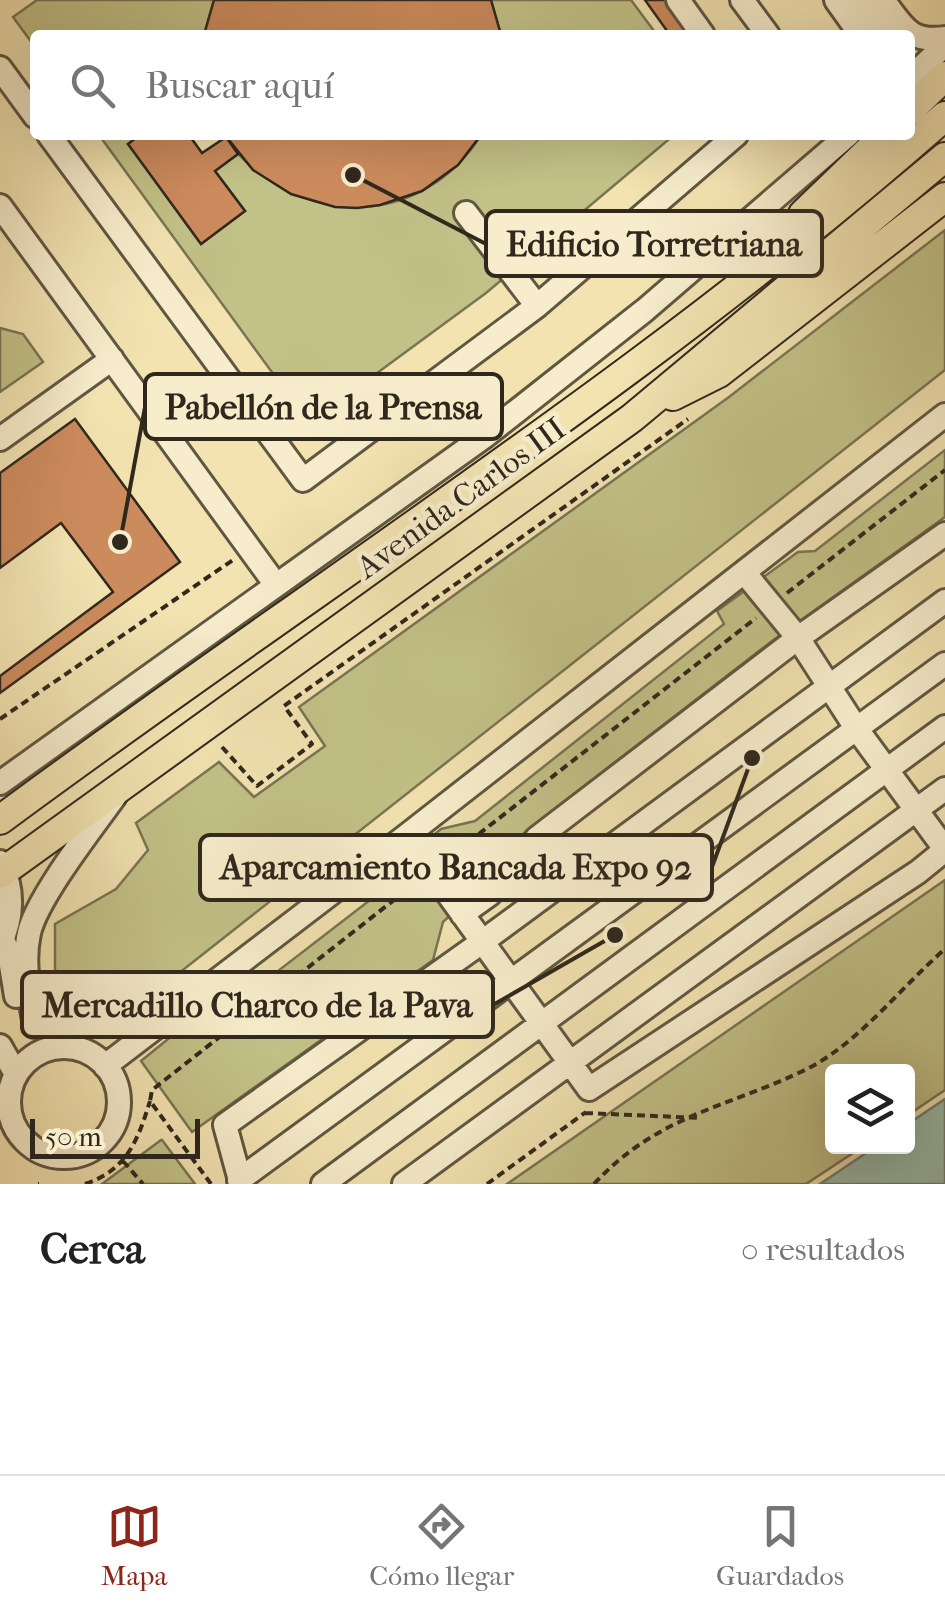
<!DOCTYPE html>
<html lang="es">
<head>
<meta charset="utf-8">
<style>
	body { margin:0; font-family:"IM FELL French Canon",serif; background:#f6f6f6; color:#222 }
	.controls { position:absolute; right:30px; bottom:30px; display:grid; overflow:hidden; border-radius:10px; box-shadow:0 10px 40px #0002 }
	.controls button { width:90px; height:90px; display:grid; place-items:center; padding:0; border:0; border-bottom:2px solid #e0e0e0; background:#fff; color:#222; font:50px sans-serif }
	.scale { position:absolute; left:30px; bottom:25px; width:170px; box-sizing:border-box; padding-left:10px; border:5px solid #30281d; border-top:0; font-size:28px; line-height:35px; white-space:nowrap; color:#30281d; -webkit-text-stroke:8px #f7edcc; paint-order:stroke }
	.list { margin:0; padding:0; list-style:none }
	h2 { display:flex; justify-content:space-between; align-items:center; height:130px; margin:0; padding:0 40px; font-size:42px }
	h2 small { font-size:32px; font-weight:400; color:#767676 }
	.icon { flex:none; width:55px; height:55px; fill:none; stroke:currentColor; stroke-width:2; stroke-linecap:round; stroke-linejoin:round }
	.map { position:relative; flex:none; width:945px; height:1184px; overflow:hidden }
	.search { position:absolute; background:#fff; box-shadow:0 10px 40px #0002; left:30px; right:30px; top:30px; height:110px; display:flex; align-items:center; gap:25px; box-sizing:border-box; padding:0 35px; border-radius:10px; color:#767676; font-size:38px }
	.sheet { height:290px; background:#fff }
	nav { display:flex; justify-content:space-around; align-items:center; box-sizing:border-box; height:140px; border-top:2px solid #e0e0e0; background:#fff; font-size:28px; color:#767676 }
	nav a { display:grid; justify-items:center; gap:5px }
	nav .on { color:#8f2418 }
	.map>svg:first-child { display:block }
</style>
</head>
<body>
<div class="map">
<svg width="945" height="1184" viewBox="0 0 945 1184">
	<rect width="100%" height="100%" fill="#f2e3b1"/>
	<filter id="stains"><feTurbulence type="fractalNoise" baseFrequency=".002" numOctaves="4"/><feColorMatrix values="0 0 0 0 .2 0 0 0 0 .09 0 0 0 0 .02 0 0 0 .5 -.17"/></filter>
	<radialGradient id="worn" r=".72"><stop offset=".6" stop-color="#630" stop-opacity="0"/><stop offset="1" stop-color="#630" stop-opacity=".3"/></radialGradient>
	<!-- green -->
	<path fill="#c2c187" stroke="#797452" stroke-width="2.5" d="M37,0H214L204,35H35V47L13,17Z
		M491,0H631L657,35H501Z
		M99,135H140L128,144L201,244L245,211L215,171L238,154C311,229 423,226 481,135H674L486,293L309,423Z
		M945,230V370L127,1014L97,1015L55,991V924L116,889L148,850L136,823L219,762L254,797L325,746L299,707L729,397Z
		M0,328L23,334L43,362L0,392Z
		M945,450V517L772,641L526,831L479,888L443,922L433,960L192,1132L141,1061L216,1000L243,998L383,890L388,873L441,829L475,821L724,624L717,611L798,552L815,551Z
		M945,880V1090L908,1115V1072H832V1146L862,1147L806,1184H507Z
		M162,1140L195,1184H102L161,1140Z"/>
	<!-- water -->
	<path fill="#9bbead" stroke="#708273" stroke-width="2.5" d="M945,1099V1184H820L875,1147L908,1146V1124Z"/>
	<!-- building -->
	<path fill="#cc8b5d" stroke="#30281d" stroke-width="2.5" d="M491,0L501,35H204L214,0Z
		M645,0H665L690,35H670Z
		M140,135H189L202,153L226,137L238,154L215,171L245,211L201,244L128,144Z
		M225,135H481L458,165L422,191L380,205L357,208L335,207L291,194L253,170Z
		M75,419L180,562L0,693V676L113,592L61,523L0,568V473Z"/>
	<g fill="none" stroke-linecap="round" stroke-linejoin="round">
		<defs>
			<path id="minor" d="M678,0L703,35
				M742,0L768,35
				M836,0L861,35
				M861,0L887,35
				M883,0C903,26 909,43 945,38
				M0,68L35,116
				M910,78L945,45
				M49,135L303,480L537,306L736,135
				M0,206L276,585
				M466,213L537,306
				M0,439L112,359
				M744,572L798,638L856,728L945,849
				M0,783L485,436L645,310L848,135
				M406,836L589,1089L918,872L945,850
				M0,862C14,888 13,918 0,944
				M462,914L490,894L537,838L798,638L945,534
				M3,940L9,953L16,996
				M35,1026C30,996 22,964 29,933C37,898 92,828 115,796
				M0,1046L16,1074
				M9 1102a55 55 0 1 1 110 0a55 55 0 1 1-110 0Z
				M105,1066L406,836L945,415
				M239,1180L945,664
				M241,1184L225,1125L482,942L945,601
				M323,1184L945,727
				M404,1184L945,789"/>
			<path id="major" d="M910,110L945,76
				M803,214L885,135
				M673,396L719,373L945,197
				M0,820C315,586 651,376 945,116
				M0,874L632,418L945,157"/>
		</defs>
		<!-- minor casing -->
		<use href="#minor" stroke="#605742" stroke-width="28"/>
		<!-- major casing -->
		<use href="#major" stroke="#30281d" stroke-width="32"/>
		<!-- path -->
		<path stroke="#30281d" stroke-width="4" stroke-dasharray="8 5" stroke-linecap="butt" d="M787,593L945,470
			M0,719L233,560
			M222,747L257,786L312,744L284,706L688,419
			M448,858L756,618
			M54,1005L101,1030L117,1026
			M585,1113L701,1118
			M123,1161L143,1184
			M38,1184H39
			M85,1184C127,1170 138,1140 150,1101
			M211,1184L150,1101L152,1090L413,885
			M487,1184L586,1112
			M594,1184C659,1114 727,1108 807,1069C860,1042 900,988 945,949"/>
		<!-- minor -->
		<use href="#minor" stroke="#f7edcc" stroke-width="22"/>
		<!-- major -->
		<use href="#major" stroke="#f2e3b1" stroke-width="28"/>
	</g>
	<g text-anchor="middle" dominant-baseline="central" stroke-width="9" stroke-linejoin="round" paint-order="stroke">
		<!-- street labels -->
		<g font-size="32" fill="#30281d" stroke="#f7edcc">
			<text transform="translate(461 498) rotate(-36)">Avenida Carlos III</text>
		</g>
	</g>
	<!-- callouts -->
	<path fill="none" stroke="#30281d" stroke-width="4" d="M353 175L486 244M120 542L145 407M752 758L712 867M615 935L493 1005"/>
	<g fill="#30281d" stroke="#f7edcc" stroke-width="4">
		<circle cx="353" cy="175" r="10"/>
		<circle cx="120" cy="542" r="10"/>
		<circle cx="752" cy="758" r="10"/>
		<circle cx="615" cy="935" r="10"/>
	</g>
	<g fill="#f7edcc" stroke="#30281d" stroke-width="4">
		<rect x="486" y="211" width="336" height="65" rx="10"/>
		<rect x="145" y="374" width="357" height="65" rx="10"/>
		<rect x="200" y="835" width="512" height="65" rx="10"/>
		<rect x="22" y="972" width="471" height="65" rx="10"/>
	</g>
	<g font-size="35" text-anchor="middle" font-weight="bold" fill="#30281d">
		<text x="654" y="256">Edificio Torretriana</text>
		<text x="323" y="419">Pabellón de la Prensa</text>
		<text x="456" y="879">Aparcamiento Bancada Expo 92</text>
		<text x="257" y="1017">Mercadillo Charco de la Pava</text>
	</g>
	<rect width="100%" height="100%" filter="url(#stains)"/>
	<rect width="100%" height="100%" fill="url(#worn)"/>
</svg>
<div class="controls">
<button><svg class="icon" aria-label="layers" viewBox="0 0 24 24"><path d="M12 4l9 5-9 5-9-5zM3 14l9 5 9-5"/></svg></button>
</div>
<div class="scale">50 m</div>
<div class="search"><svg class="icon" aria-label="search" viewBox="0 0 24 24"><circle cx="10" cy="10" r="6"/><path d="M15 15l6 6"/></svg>Buscar aquí</div>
</div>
<section class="sheet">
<h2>Cerca<small>0 resultados</small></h2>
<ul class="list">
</ul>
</section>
<nav>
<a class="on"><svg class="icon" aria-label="map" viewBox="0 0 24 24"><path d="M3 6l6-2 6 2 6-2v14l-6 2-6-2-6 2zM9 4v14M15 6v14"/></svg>Mapa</a>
<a><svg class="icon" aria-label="directions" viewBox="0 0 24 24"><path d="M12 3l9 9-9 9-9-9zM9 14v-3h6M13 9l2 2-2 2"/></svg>Cómo llegar</a>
<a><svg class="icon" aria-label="saved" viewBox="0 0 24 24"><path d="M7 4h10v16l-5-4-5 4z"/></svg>Guardados</a>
</nav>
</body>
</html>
